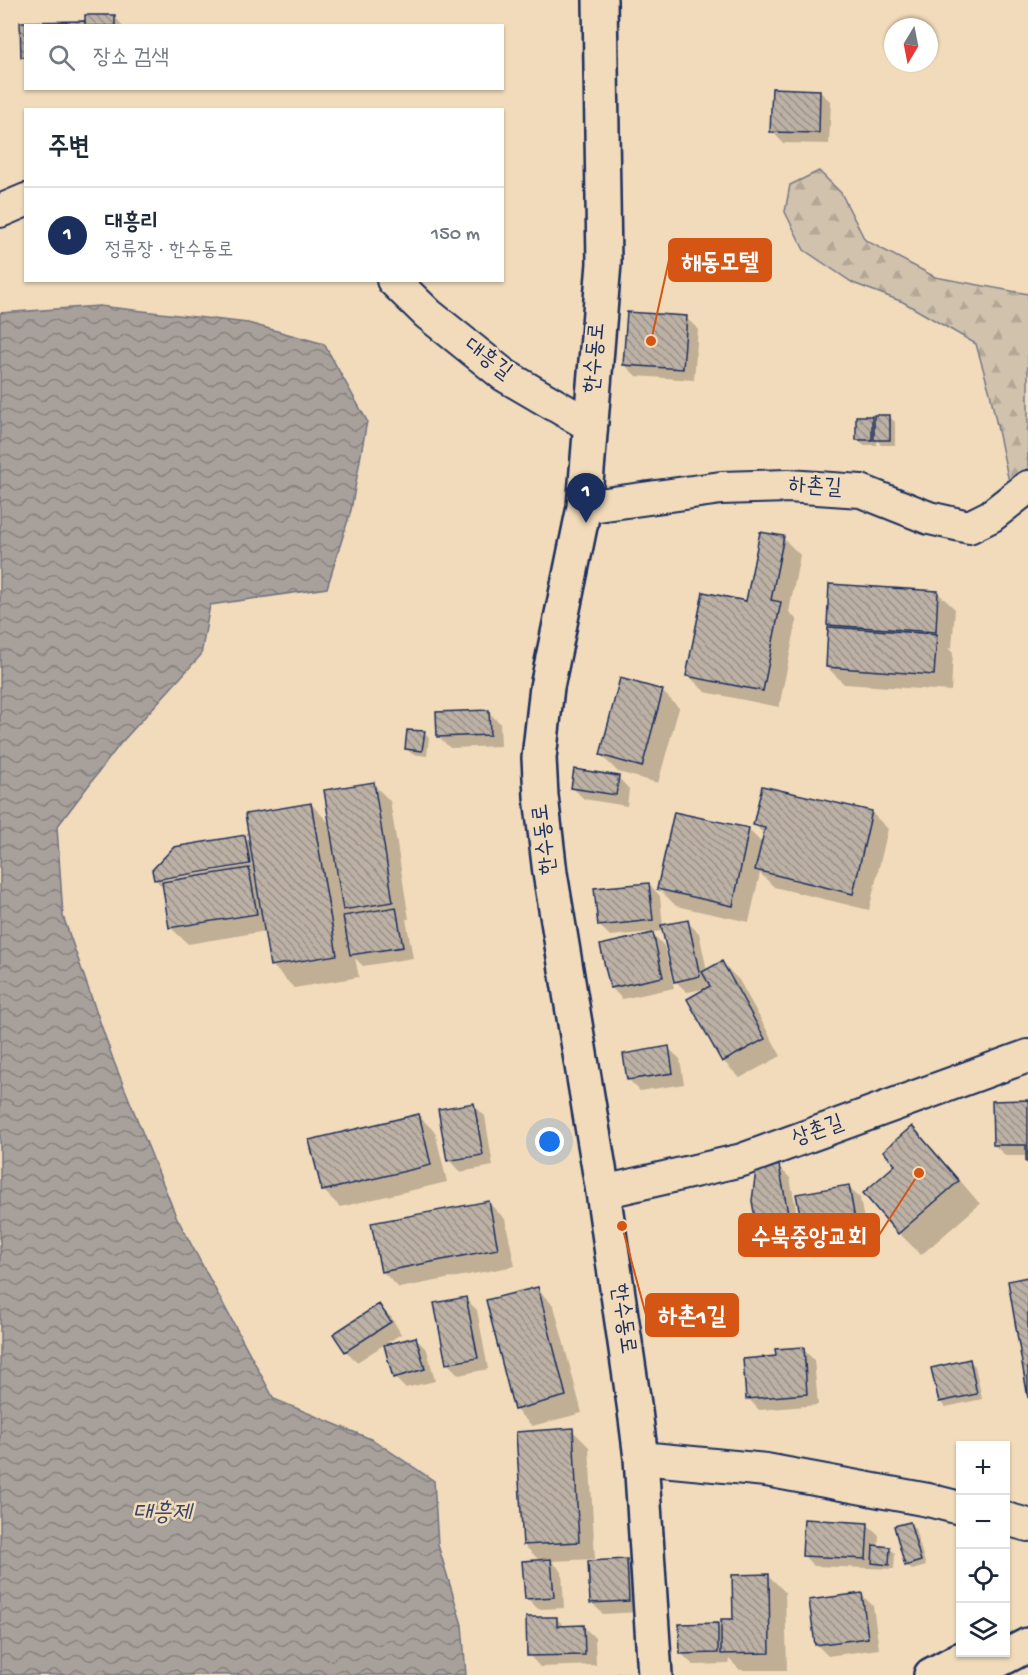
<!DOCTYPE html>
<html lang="ko">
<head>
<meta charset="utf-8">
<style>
	body { margin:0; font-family:"Gochi Hand","Poor Story",sans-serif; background:#f6f6f7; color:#1f2937 }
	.controls { position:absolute; right:18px; bottom:18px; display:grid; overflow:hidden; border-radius:0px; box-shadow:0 2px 4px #0004 }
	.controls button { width:54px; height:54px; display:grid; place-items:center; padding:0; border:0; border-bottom:2px solid #e0e1e3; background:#fff; color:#1f2937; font:30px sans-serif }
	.compass { position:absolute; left:884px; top:18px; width:54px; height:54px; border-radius:50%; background:#fff; box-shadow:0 2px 4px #0004; rotate:190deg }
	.you { position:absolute; left:550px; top:1142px; width:21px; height:21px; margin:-15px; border:4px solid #fff; border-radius:50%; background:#1a73e8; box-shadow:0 0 0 9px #1a73e833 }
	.badge { display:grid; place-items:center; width:39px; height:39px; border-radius:50%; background:#1b2f5e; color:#fff; font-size:20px; font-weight:700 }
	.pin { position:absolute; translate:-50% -50px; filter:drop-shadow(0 2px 3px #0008) }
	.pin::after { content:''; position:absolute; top:32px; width:21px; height:18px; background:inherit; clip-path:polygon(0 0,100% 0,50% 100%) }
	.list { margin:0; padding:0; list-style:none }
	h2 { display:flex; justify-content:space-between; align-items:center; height:78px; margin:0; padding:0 24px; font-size:26px }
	h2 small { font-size:20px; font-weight:400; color:#747a83 }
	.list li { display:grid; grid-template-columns:39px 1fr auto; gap:18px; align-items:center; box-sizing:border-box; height:96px; padding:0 24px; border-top:2px solid #e0e1e3 }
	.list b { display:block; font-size:22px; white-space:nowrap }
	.list p { margin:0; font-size:20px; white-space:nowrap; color:#747a83 }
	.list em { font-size:20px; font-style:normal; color:#747a83 }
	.icon { flex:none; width:33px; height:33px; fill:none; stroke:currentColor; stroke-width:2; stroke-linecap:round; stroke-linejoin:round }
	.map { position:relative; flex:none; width:1028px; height:1675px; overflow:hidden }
	.search { position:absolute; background:#fff; box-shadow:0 2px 4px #0004; left:24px; top:24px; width:480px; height:66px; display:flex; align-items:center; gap:15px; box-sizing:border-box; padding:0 21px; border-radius:0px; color:#747a83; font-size:22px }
	.panel { position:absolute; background:#fff; box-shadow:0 2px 4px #0004; left:24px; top:108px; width:480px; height:174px; border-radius:0px }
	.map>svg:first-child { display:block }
</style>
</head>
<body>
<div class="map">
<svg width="1028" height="1675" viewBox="0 0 1028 1675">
	<defs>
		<pattern id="forest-firs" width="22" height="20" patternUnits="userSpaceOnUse" patternTransform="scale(1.5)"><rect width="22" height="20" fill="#d1c2ad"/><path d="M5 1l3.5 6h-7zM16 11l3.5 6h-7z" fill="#b3a797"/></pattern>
		<pattern id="water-waves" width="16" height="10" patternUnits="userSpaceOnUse" patternTransform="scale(1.5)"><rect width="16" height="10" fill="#a8a09a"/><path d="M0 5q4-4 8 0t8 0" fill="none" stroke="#888381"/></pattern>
		<pattern id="building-back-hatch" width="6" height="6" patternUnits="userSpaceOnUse" patternTransform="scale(1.5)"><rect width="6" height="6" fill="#bcb1a4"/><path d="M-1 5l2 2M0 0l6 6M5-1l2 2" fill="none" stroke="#989089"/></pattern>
	</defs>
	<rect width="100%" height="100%" fill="#f1dbba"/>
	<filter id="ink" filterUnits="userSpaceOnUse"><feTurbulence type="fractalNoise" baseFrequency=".0167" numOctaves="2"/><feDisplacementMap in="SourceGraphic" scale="12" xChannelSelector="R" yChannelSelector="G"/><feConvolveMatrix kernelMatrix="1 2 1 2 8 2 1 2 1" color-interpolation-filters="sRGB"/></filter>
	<g filter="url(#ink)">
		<!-- forest -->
		<path fill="url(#forest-firs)" stroke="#767886" stroke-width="1.5" d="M819,171L841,193L865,240L935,277L1028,294V468L1009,482L990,393L976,344L903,302L853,283L804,250L785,212L790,185Z"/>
		<!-- water -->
		<path fill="url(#water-waves)" stroke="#707382" stroke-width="1.5" d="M99,306L248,323L324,344L367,421L351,510L327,588L210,605L201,655L120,744L57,827L63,916L114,1062L176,1216L274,1399L373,1440L434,1481L438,1545L462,1625L466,1675H0V313Z"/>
		<!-- shadow -->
		<path fill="#0003" fill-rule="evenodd" d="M114,16L123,26H26V60L22,57V23H87Z
			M819,91L831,102L829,144L783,143L772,131Z
			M686,318L698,329L694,380L636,376L625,365Z
			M871,417L876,422L890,417L895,422V445H881L877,440V445H863L857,440Z
			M783,538L800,555L789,612L797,620L779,707L705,692L688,675L747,603Z
			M937,592L955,609L952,648H948L953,653L951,691L844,684L827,667L833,629L828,624Z
			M662,691L679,708L658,783L618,772L601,755Z
			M488,712L500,723L501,746L450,748L438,736Z
			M424,733L429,738L427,756L412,754L407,749Z
			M618,777L629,789L627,806L584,799L573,788Z
			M373,784L390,801L409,919H406L413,958L363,966L355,958L359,977L294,988L272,965L266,931L188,944L170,927L164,889L155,879L244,836L251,843L311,804L330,824ZM257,861V864L164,880L168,876Z
			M871,812L888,829L869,910L774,887L760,873L749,922L676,906L659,889L749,830L763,844L765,835L754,824Z
			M649,884L660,896L663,927L687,922L699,933L707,971L722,963L739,980L781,1056L740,1078L723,1061L709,988L687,992L675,981L664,931L610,936L599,925Z
			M653,934L664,946L674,988L622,999L611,987Z
			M668,1048L680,1059L684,1084L640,1091L628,1079Z
			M1028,1101V1162V1156H1006L994,1145Z
			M474,1105L485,1116L493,1166L460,1172L449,1160Z
			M418,1115L435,1132L447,1182L340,1207L323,1190Z
			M912,1128L934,1150L980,1204L921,1255L899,1233L898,1165Z
			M779,1167L790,1178L803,1246L772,1251L761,1240Z
			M848,1187L860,1198L866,1231L816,1240L804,1228Z
			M488,1202L505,1219L515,1266L399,1288L382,1271Z
			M537,1289L554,1306L582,1413L532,1426L515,1409Z
			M466,1299L477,1310L488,1369L459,1375L447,1363Z
			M379,1306L391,1317L401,1334L357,1362L346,1351Z
			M416,1339L427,1350L435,1381L405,1388L394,1377Z
			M803,1349L814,1360L818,1405L759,1410L748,1398L777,1358Z
			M969,1361L975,1366L982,1399L946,1407L940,1402Z
			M572,1430L589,1447L595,1559L552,1561L562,1572L564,1608L538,1609L527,1598L540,1561L524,1545Z
			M910,1523L915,1529L926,1566L912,1570L906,1565Z
			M867,1524L879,1535L878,1547L889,1548L895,1553L894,1569L814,1566L803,1555Z
			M627,1561L638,1572L640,1612L603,1614L591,1602Z
			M768,1575L785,1592L787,1670H740L729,1659V1664L693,1665L682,1654L717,1625L722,1629L735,1621Z
			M862,1595L873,1606L879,1649L828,1656L817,1645Z
			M556,1618L565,1627H584L595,1638L596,1665L540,1667L529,1655Z
			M627,1672L630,1675H616V1673Z"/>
		<!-- building -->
		<path fill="url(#building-back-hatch)" stroke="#1b2f5e" stroke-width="1.5" d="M85,15H115V26H85Z
			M85,21V26H26V57H21L20,22Z
			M772,88L820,90L819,133L770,132Z
			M627,312L687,316L683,369L623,365Z
			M874,415H890V440H874Z
			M856,416H872V440H856Z
			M760,532L784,536L771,600L781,602L763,691L686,676L703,592L746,601Z
			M829,584L938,591L936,632L827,625Z
			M828,627L937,634L934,675L826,667Z
			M620,678L663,690L642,767L600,755Z
			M489,710L490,735L437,737L436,712Z
			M407,730L425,731L422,751L405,749Z
			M574,769L619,776L616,795L571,788Z
			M374,782L393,902L343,910L324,790Z
			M762,786L872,811L853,894L755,870L765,828L753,825Z
			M311,803L337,955L270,966L245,814Z
			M674,812L749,828L733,906L657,889Z
			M245,835L250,864L154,880L152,870L174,847Z
			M249,868L257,914L169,928L162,882Z
			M649,883L653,920L598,926L594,888Z
			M396,907L403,947L350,955L343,916Z
			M688,920L700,976L674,982L661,925Z
			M653,933L663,977L610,988L600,945Z
			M722,961L765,1039L722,1062L687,999L710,986L702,972Z
			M669,1046L673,1073L627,1080L623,1054Z
			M1028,1100V1162H1026V1145H993L992,1101Z
			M474,1103L483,1155L447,1161L438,1109Z
			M419,1114L431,1165L322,1191L309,1140Z
			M912,1126L959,1181L898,1234L863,1193L895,1165L883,1151Z
			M779,1165L792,1235L759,1241L752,1201L756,1170Z
			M849,1185L855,1220L803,1229L796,1194Z
			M489,1201L498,1249L381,1272L371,1223Z
			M1028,1277V1398L1008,1281Z
			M538,1287L566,1396L514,1410L486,1300Z
			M466,1297L478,1358L446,1364L434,1303Z
			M379,1304L391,1322L345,1352L333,1334Z
			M416,1337L425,1369L393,1378L384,1345Z
			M804,1347L807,1394L746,1399L743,1359L776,1356L775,1349Z
			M970,1359L977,1394L939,1402L931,1368Z
			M573,1428L579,1542L523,1545L516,1432Z
			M804,1519L868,1523L866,1559L802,1556Z
			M910,1522L921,1561L905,1566L894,1526Z
			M873,1545L890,1547L889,1565L872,1563Z
			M551,1559L554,1597L525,1599L522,1561Z
			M627,1559L629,1601L590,1603L588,1561Z
			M769,1574L770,1653L721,1654V1619H733L732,1575Z
			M862,1593L868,1638L815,1645L809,1600Z
			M526,1617H557V1626L584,1625L585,1655L527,1656Z
			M718,1623V1653L680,1654L679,1624Z"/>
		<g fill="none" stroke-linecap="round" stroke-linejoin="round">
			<defs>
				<path id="street" d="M0,211L26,200
					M393,280L428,314L504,375L591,426
					M584,507L721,488L788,486L861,491L929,518L969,527L991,516L1028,487
					M603,1192L742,1160L1028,1056
					M641,1458L766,1470L928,1500L960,1508
					M1006,1519L1028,1525"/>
				<path id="secondary" d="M600,0L604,263L584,507L547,687L539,758L541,796L550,873L603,1192L635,1411L641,1458L655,1675"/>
				<path id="primary" d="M931,1675L959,1660L983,1652
					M970,1675L1028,1645"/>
			</defs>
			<!-- street casing -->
			<use href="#street" stroke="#1b2f5e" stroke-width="36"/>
			<!-- secondary casing -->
			<use href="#secondary" stroke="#1b2f5e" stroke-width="38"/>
			<!-- primary casing -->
			<use href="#primary" stroke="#1b2f5e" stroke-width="38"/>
			<!-- street -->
			<use href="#street" stroke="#f1dbba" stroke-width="32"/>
			<!-- secondary -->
			<use href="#secondary" stroke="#f1dbba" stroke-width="33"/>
			<!-- primary -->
			<use href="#primary" stroke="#f1dbba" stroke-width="33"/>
		</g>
	</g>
	<g text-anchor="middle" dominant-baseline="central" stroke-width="5" stroke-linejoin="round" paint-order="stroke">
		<!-- street labels -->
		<g font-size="22" fill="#1b2f5e" stroke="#f1dbba">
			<text transform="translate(596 358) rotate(-85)">한수동로</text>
			<text transform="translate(487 360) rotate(37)">대흥길</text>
			<text transform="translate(815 488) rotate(3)">하촌길</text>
			<text transform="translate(546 839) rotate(-97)">한수동로</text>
			<text transform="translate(818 1132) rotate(-20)">상촌길</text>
			<text transform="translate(622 1319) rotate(82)">한수동로</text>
		</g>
		<!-- water labels -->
		<g font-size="24" font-style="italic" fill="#37466a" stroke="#f1dbba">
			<text x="162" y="1514">대흥제</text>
		</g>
	</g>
	<!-- callouts -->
	<path fill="none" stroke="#d45514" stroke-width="2" d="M651 341L669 260M919 1173L879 1235M622 1226L646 1315"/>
	<g fill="#d45514" stroke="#f1dbba" stroke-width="2">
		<circle cx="651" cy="341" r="6"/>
		<circle cx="919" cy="1173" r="6"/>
		<circle cx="622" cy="1226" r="6"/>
	</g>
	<g fill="#d45514" stroke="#d45514" stroke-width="2">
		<rect x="669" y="239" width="102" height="42" rx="6"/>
		<rect x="739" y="1214" width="140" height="42" rx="6"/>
		<rect x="646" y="1294" width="92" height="42" rx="6"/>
	</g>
	<g font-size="24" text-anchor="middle" font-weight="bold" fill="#fff">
		<text x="720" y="269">해동모텔</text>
		<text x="809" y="1244">수북중앙교회</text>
		<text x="692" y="1323">하촌1길</text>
	</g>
</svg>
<div class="controls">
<button>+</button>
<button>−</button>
<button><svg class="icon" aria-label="locate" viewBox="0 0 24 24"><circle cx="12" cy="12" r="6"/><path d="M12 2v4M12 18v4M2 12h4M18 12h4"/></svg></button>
<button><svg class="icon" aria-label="layers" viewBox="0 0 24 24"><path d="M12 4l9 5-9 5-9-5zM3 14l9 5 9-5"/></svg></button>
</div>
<svg class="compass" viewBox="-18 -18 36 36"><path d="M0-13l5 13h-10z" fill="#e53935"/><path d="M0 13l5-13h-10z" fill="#747a83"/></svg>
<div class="you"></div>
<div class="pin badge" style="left:586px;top:523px">1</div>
<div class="search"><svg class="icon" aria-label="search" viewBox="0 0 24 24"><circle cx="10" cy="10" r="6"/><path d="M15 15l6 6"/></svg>장소 검색</div>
<section class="panel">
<h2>주변<small></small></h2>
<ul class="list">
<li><span class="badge">1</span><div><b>대흥리</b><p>정류장 · 한수동로</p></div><em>150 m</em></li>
</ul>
</section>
</div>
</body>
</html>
